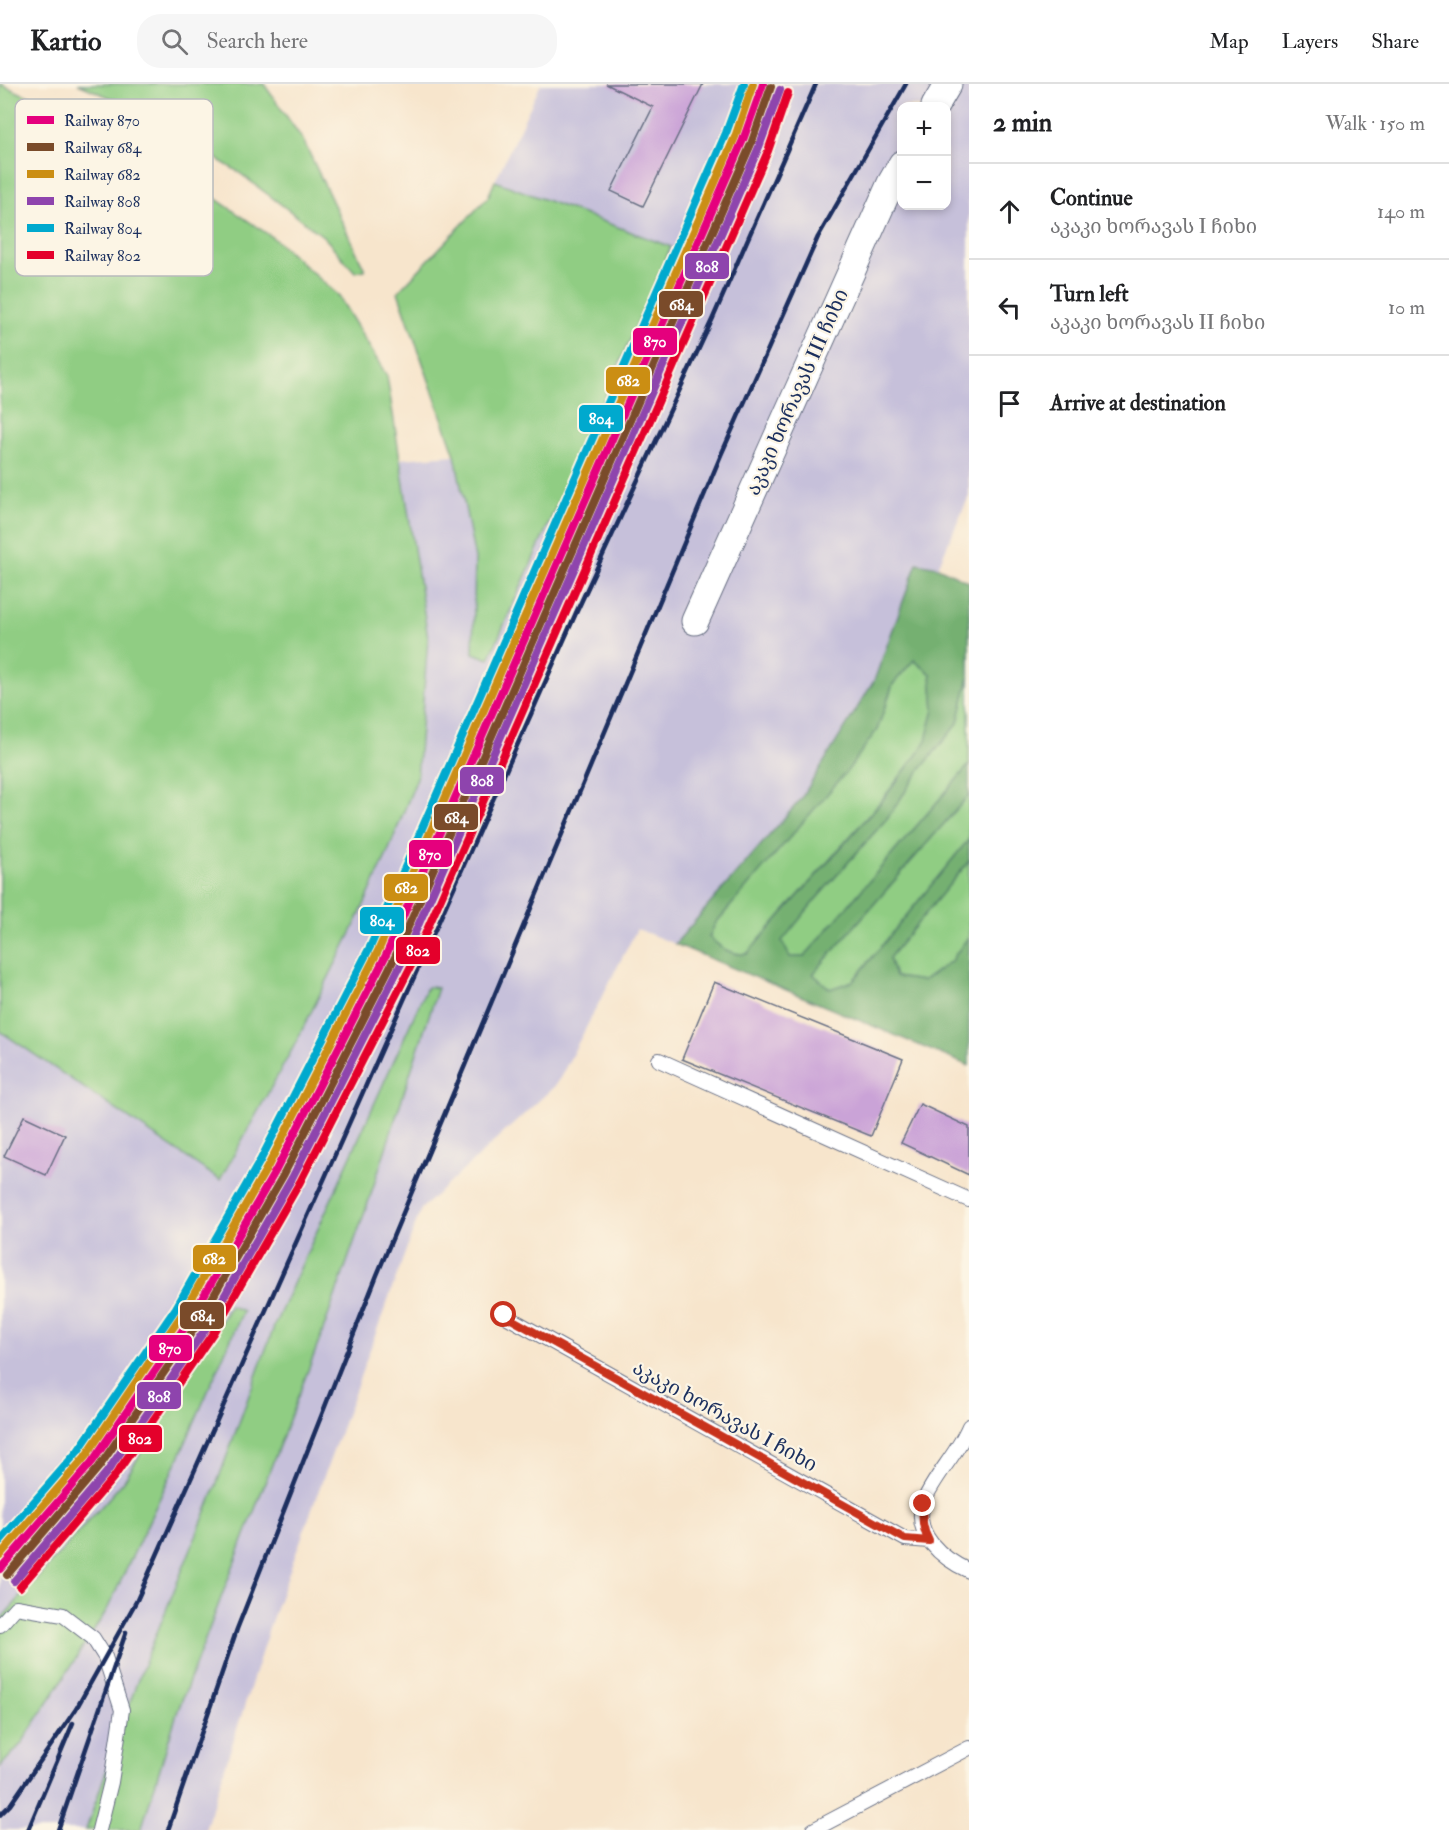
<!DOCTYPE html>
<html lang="en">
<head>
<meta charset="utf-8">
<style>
	body { margin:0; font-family:"IM FELL Double Pica","Noto Serif Georgian",serif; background:#f6f6f6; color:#202124 }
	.controls { position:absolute; right:18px; top:18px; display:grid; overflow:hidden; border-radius:12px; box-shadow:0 3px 9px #0003 }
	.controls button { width:54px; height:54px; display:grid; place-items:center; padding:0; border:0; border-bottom:2px solid #e0e0e0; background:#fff; color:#202124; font:30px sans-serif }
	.stop { position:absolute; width:18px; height:18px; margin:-14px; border:4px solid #c8321e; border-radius:50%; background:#fff }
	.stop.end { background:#c8321e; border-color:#fff; box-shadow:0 2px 6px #0008 }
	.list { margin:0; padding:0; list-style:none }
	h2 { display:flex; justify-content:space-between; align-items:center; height:78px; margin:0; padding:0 24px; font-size:26px }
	h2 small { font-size:20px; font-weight:400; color:#757577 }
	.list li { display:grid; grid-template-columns:39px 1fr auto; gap:18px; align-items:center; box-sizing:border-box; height:96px; padding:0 24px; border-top:2px solid #e0e0e0 }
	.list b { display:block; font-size:22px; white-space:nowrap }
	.list p { margin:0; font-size:20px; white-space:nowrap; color:#757577 }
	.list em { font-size:20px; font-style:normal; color:#757577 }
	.icon { flex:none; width:33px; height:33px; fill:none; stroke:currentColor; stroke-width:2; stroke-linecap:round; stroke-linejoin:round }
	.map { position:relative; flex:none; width:969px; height:1746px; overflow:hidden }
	header { display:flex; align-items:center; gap:36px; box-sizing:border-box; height:84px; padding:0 30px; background:#fff; border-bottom:2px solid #e0e0e0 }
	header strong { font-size:28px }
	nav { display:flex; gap:33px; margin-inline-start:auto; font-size:21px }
	.search { width:420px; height:54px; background:#f6f6f6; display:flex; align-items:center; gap:15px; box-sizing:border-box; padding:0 21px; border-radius:24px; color:#757577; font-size:22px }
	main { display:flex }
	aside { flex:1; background:#fff }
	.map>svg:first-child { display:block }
</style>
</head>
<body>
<header>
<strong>Kartio</strong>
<div class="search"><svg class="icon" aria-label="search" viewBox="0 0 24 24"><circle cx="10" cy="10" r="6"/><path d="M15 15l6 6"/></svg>Search here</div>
<nav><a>Map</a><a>Layers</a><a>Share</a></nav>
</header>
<main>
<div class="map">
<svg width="969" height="1746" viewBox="0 0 969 1746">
	<rect width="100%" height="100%" fill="#fcf5e5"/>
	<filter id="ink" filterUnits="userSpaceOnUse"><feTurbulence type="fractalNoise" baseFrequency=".0167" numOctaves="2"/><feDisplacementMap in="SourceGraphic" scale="12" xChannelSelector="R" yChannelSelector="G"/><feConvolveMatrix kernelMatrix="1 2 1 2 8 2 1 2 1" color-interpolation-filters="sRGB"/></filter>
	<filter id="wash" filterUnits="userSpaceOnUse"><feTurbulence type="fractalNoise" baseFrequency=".008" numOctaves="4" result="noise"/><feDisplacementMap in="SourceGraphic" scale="24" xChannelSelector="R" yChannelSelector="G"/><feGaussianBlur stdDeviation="1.35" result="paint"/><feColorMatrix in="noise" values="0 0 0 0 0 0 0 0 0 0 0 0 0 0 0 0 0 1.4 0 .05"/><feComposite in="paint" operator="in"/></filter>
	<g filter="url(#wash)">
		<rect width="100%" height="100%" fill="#f7e5cc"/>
		<!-- industrial -->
		<path fill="#c6c0da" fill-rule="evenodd" d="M541,0H969V412L938,483L917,479L874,597L801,715L675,860L637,845L557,1000L421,1125L271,1538L205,1746H141L177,1629L320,1255L369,1116L438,904H427L275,1240L213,1410L137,1598L86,1746H0V1683L22,1659L107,1526L230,1222L124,1397L0,1536V947L221,1096L294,962L353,845L388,768L428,554L400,375L455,371L475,475L473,569L671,163L495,97ZM902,22H946V122H902Z"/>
		<!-- green -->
		<path fill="#90cd83" stroke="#567e70" stroke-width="1.5" d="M0,0L94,41L213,113L272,153L338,211L387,292L428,554L417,694L388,768L353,845L294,962L220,1096L0,947Z
			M78,0H264L303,56L365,186L355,188L324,153L237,87L123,19Z
			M495,97L671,163L489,575L473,569L475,475L455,371L398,208L488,113Z
			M913,576L931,590L934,626L925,660L881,717L747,870C730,871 721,864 709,853L715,840L877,646L893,600Z
			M969,592V681L804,873H790L781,857L816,815L888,733L920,686L958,639Z
			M969,711V755L853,897L830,905L813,890Z
			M969,777V852L951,877L923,897L895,893L889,873Z
			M427,903L438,904L369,1116L320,1255L177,1629L141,1746H86L137,1598L213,1410L275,1240Z
			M230,1222L243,1227L181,1369L107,1526L22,1659L0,1683V1536L124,1397Z"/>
		<!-- forest -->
		<path fill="#74b071" stroke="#487068" stroke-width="1.5" fill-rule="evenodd" d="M917,479L938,483L969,498V592L958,639L920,686L888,733L816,815L782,857L790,873H804L969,681V711L813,890L830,905L853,897L969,755V777L889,874L895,893L923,897L951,877L969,852V982L675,860L801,715L874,597ZM914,576L931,590L934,626L925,660L881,718L747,870C730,871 721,864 709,853L715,840L848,686L877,646L893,600Z"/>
		<g id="blocks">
			<!-- building -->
			<path fill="#caa3d7" d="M606,0H703L643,122L611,107L653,23Z
				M714,898L903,975L871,1052L682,975Z
				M920,1020L969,1043V1091L901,1059Z
				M24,1032L65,1051L46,1091L4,1072Z"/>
		</g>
	</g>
	<g filter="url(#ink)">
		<use href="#blocks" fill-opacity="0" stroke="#686f84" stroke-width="1.5"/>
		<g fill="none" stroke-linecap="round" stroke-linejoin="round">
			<defs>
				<path id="lane" d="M659,976L969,1116
					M504,1231L905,1455L929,1457
					M969,1342C958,1369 935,1391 924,1417C911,1450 943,1475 969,1487
					M0,1541L16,1523L63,1531L93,1554L105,1573L122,1626L111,1698L99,1746
					M813,1746L969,1664"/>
				<path id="street" d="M935,22L948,0
					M695,537L891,99L902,80"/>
			</defs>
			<!-- lane casing -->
			<use href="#lane" stroke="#686f84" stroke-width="16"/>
			<!-- street casing -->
			<use href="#street" stroke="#686f84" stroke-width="29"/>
			<!-- lane -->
			<use href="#lane" stroke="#fff" stroke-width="14"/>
			<!-- street -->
			<use href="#street" stroke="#fff" stroke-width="27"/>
			<!-- rail -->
			<path stroke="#1b2f5e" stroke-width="4.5" d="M0,1731L10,1721L76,1625L137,1516L576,529L713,234L816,0
				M28,1746L73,1639
				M58,1746L126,1548
				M168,1746L237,1545L377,1191L721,371L818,153L906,0"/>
			<defs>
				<path id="rail-1" d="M0,1485L92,1378L191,1234L276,1086L387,869L743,56L763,0"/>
				<path id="rail-2" d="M7,1491L99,1383L198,1239L284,1090L395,873L751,60L771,3"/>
				<path id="rail-3" d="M0,1471L85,1373L183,1229L268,1082L379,865L735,53L753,0"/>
				<path id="rail-4" d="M14,1497L107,1388L206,1244L292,1094L403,876L759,63L780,6"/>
				<path id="rail-5" d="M0,1457L78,1367L176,1224L260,1077L371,861L726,49L744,0"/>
				<path id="rail-6" d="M20,1503L114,1393L213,1249L300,1098L412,880L768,67L788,9"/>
			</defs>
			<!-- rail-1 casing -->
			<use href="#rail-1" stroke="#fcf5e5" stroke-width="12"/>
			<!-- rail-2 casing -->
			<use href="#rail-2" stroke="#fcf5e5" stroke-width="12"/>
			<!-- rail-3 casing -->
			<use href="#rail-3" stroke="#fcf5e5" stroke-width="12"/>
			<!-- rail-4 casing -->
			<use href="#rail-4" stroke="#fcf5e5" stroke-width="12"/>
			<!-- rail-5 casing -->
			<use href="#rail-5" stroke="#fcf5e5" stroke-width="12"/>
			<!-- rail-6 casing -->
			<use href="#rail-6" stroke="#fcf5e5" stroke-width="12"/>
			<!-- rail-1 -->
			<use href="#rail-1" stroke="#e5007d" stroke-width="8"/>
			<!-- rail-2 -->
			<use href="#rail-2" stroke="#7a4b2a" stroke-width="8"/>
			<!-- rail-3 -->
			<use href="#rail-3" stroke="#cb8e13" stroke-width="8"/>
			<!-- rail-4 -->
			<use href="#rail-4" stroke="#8e44ad" stroke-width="8"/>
			<!-- rail-5 -->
			<use href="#rail-5" stroke="#00a9ce" stroke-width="8"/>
			<!-- rail-6 -->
			<use href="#rail-6" stroke="#e4002b" stroke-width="8"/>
		</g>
	</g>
	<g fill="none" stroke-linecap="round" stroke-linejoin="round" filter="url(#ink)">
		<!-- route -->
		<path stroke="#c8321e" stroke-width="8" d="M504,1231L905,1455L929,1457C922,1444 922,1434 923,1420"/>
	</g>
	<g text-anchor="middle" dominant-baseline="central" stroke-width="4.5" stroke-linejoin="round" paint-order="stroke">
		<!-- street labels -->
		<g font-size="20" fill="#1b2f5e" stroke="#fcf5e5">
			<text transform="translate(797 308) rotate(-66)">აკაკი ხორავას III ჩიხი</text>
			<text transform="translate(725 1332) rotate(29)">აკაკი ხორავას I ჩიხი</text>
		</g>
	</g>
	<!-- legend -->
	<rect x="15" y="15" width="198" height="177" rx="9" fill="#fcf5e5" stroke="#b8babc" stroke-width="1.5"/>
	<rect x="27" y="32" width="27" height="8" fill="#e5007d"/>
	<rect x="27" y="59" width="27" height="8" fill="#7a4b2a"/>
	<rect x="27" y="86" width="27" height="8" fill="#cb8e13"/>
	<rect x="27" y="113" width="27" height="8" fill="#8e44ad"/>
	<rect x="27" y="140" width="27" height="8" fill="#00a9ce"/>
	<rect x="27" y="167" width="27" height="8" fill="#e4002b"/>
	<g font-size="16" fill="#1b2f5e">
		<text x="64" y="42">Railway 870</text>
		<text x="64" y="69">Railway 684</text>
		<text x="64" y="96">Railway 682</text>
		<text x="64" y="123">Railway 808</text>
		<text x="64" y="150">Railway 804</text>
		<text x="64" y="177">Railway 802</text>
	</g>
	<g stroke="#fcf5e5" stroke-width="2">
		<rect x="684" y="168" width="46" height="28" rx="6" fill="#8e44ad"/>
		<rect x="658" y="206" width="46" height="28" rx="6" fill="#7a4b2a"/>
		<rect x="632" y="243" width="46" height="29" rx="6" fill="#e5007d"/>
		<rect x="605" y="282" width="46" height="29" rx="6" fill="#cb8e13"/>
		<rect x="578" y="320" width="46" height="29" rx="6" fill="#00a9ce"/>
		<rect x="459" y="682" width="46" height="29" rx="6" fill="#8e44ad"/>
		<rect x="433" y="719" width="46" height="28" rx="6" fill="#7a4b2a"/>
		<rect x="408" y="755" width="45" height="29" rx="6" fill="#e5007d"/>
		<rect x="383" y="789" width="46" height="29" rx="6" fill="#cb8e13"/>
		<rect x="359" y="822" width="46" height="29" rx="6" fill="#00a9ce"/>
		<rect x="395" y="852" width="46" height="29" rx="6" fill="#e4002b"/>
		<rect x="192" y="1160" width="45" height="29" rx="6" fill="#cb8e13"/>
		<rect x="179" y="1217" width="46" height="29" rx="6" fill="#7a4b2a"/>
		<rect x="148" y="1250" width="45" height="28" rx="6" fill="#e5007d"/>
		<rect x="136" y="1297" width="46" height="29" rx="6" fill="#8e44ad"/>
		<rect x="118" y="1340" width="45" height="29" rx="6" fill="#e4002b"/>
	</g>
	<g font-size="16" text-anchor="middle" font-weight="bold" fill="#fff">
		<text x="707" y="188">808</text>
		<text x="681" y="226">684</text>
		<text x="655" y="263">870</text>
		<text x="628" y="302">682</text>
		<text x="601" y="340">804</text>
		<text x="482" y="702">808</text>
		<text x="456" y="739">684</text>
		<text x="430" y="776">870</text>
		<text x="406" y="809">682</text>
		<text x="382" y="842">804</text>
		<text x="418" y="872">802</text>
		<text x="214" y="1180">682</text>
		<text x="202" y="1237">684</text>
		<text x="170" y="1270">870</text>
		<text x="159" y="1318">808</text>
		<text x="140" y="1360">802</text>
	</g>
</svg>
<div class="controls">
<button>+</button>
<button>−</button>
</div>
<div class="stop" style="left:504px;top:1231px"></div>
<div class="stop end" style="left:923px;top:1420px"></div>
</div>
<aside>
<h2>2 min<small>Walk · 150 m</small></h2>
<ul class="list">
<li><svg class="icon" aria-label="ahead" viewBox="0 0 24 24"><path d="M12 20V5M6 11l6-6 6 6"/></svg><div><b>Continue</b><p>აკაკი ხორავას I ჩიხი</p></div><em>140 m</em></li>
<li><svg class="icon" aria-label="left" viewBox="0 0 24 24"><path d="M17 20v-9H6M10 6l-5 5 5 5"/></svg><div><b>Turn left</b><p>აკაკი ხორავას II ჩიხი</p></div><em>10 m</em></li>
<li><svg class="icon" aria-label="arrive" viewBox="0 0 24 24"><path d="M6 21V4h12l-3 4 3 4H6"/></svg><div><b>Arrive at destination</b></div></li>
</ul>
</aside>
</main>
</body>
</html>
